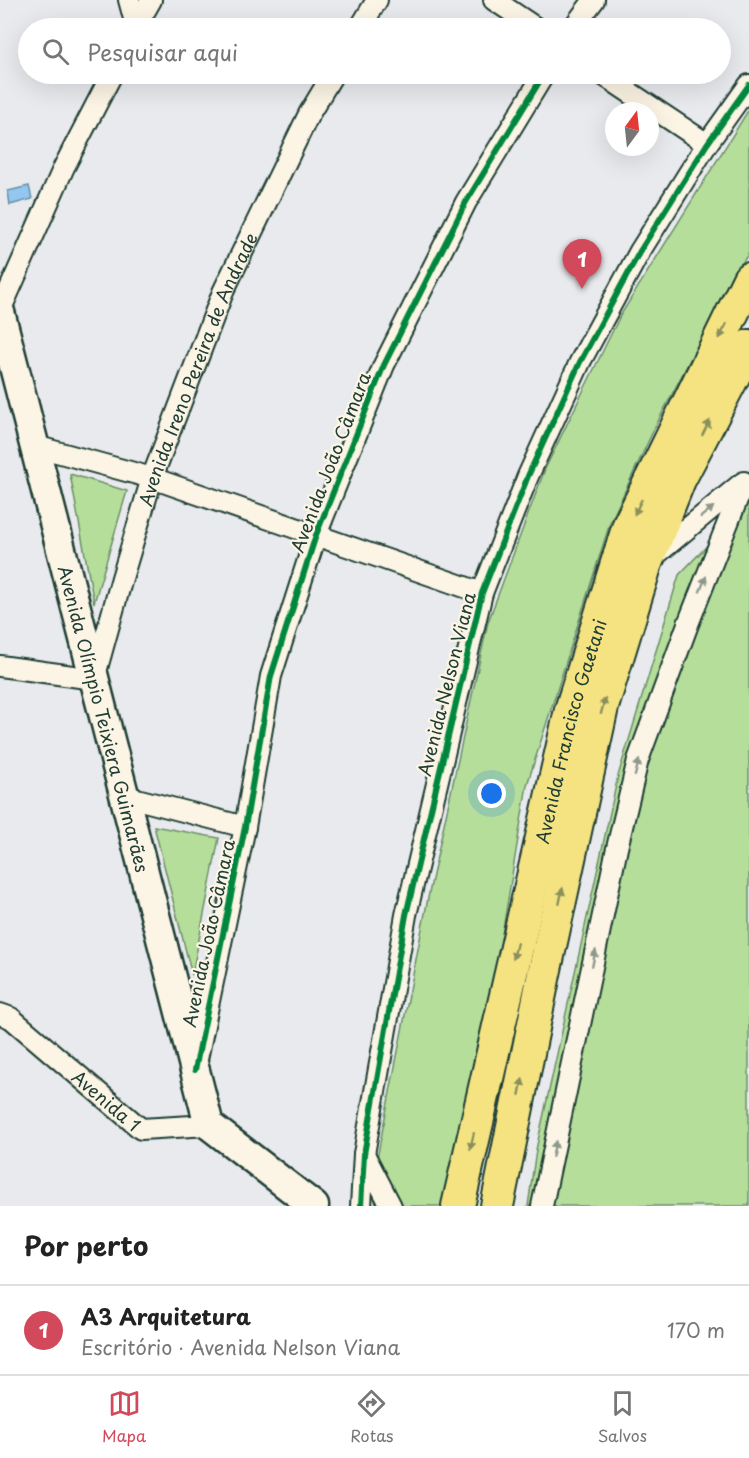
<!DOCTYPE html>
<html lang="pt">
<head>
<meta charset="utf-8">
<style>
	body { margin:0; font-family:"Playpen Sans",sans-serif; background:#f6f6f6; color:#222 }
	.compass { position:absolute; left:605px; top:102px; width:54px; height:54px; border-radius:50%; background:#fff; box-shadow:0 6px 24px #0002; rotate:15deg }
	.you { position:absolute; left:492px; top:794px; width:21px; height:21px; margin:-15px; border:4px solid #fff; border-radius:50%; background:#1a73e8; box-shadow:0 0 0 9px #1a73e833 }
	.badge { display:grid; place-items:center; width:39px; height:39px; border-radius:50%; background:#d1495b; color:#fff; font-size:20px; font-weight:700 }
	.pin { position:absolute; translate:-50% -50px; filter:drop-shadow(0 2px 3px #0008) }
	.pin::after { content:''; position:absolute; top:32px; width:21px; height:18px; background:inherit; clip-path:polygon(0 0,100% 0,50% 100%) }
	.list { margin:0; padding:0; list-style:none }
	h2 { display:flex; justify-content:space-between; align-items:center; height:78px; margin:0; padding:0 24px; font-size:26px }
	h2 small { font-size:20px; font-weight:400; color:#767676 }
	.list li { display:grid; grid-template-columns:39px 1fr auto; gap:18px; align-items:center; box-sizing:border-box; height:90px; padding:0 24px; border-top:2px solid #e0e0e0 }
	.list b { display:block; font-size:22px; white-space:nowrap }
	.list p { margin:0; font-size:20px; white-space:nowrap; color:#767676 }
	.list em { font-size:20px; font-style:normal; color:#767676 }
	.icon { flex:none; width:33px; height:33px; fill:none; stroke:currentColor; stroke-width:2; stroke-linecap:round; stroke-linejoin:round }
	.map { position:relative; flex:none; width:749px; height:1206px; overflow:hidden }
	.search { position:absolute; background:#fff; box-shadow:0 6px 24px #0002; left:18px; right:18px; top:18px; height:66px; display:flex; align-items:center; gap:15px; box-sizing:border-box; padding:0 21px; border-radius:33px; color:#767676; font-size:22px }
	.sheet { height:168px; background:#fff }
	nav { display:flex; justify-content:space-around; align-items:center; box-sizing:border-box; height:84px; border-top:2px solid #e0e0e0; background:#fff; font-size:16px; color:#767676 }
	nav a { display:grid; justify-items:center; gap:3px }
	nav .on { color:#d1495b }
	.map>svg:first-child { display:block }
</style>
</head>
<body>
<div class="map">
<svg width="749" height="1206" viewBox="0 0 749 1206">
	<rect width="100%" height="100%" fill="#e9eaed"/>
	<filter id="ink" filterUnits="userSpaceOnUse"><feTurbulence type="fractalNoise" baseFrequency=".0167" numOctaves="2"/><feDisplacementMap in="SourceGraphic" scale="12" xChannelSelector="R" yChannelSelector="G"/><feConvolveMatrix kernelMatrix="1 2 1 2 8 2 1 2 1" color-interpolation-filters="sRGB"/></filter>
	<g filter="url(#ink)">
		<!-- green -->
		<path fill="#b6de9b" stroke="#6a8e68" stroke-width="1.5" d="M749,109V253L735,273L655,427L610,523L527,785L492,995L442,1206H376L372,1184L428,898L488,622L545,469L620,316Z
			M70,474L127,491L94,603Z
			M749,502V1206H528L536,1150L618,776L679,575Z
			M154,826L219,838L192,975Z"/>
		<!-- water -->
		<path fill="#93c7f0" stroke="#6590a5" stroke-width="1.5" d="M29,186L32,199L10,205L8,191Z"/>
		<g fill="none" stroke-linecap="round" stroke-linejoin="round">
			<defs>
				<g id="street">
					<path d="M129,0L136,26"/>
					<path d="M494,0L536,28"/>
					<path d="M135,28L151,0"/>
					<path d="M360,28L377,0"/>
					<path d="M573,28L594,0"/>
					<path d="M602,74L707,144"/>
					<path d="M0,311L64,167L112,74"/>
					<path d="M35,446L152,478L482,593"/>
					<path d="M653,557L741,484"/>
					<path id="s1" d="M0,666L94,679L122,578L152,478L223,292L309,114L333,74"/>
					<path d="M125,796L245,827"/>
					<path id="s2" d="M0,1014L11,1018L141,1129L209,1125"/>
					<path d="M196,1064L245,827L271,676L316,535L384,365L466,202L544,74"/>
					<path d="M364,1154L391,1206"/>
					<path d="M361,1206L364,1154L406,915L482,593L528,476L580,362L640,251L707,144L749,85"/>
					<path d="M542,1206L617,848L638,760L688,624L744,482"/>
				</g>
				<g id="secondary">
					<path id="s3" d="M0,312L209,1125L314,1206"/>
				</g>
				<g id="primary">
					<path id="s4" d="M458,1206L571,710L629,525L749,279"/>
					<path d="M497,1206L544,974L602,707L646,563L679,480L749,346"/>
				</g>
			</defs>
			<!-- street casing -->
			<use href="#street" stroke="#1f3d34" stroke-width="24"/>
			<!-- secondary casing -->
			<use href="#secondary" stroke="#1f3d34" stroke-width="33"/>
			<!-- primary casing -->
			<use href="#primary" stroke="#1f3d34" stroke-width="36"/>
			<!-- street -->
			<use href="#street" stroke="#fcf5e5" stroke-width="20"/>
			<!-- secondary -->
			<use href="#secondary" stroke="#fcf5e5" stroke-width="28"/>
			<!-- primary -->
			<use href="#primary" stroke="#f5e382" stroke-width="32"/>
			<defs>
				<path id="cycleway" d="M195,1070L245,827L271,676L316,535L384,365L466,202L544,74
					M361,1206L364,1154L406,915L482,593L528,476L580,362L640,251L707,144L749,85"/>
			</defs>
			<!-- cycleway casing -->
			<use href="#cycleway" stroke="#fcf5e5" stroke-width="10"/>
			<!-- cycleway -->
			<use href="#cycleway" stroke="#00873e" stroke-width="6"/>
		</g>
		<!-- one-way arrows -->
		<defs><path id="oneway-solid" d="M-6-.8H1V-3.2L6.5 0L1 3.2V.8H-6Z" transform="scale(1.5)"/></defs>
		<g fill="#8a905b">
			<use href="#oneway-solid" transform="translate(723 331) rotate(116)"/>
			<use href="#oneway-solid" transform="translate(706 428) rotate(-63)"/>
			<use href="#oneway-solid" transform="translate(638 507) rotate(116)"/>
			<use href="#oneway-solid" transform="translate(603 706) rotate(-75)"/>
			<use href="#oneway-solid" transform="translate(561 896) rotate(-78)"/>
			<use href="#oneway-solid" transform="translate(515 951) rotate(103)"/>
			<use href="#oneway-solid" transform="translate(521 1087) rotate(-79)"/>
			<use href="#oneway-solid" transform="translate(472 1141) rotate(103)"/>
		</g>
		<g fill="#8e998c">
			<use href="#oneway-solid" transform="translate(707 512) rotate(-39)"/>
			<use href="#oneway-solid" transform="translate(703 584) rotate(-68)"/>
			<use href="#oneway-solid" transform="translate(637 768) rotate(-75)"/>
			<use href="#oneway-solid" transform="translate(594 958) rotate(-78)"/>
			<use href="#oneway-solid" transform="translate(554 1149) rotate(-78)"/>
		</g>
	</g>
	<g text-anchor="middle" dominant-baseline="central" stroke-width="4.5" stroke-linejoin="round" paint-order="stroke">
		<!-- street labels -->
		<g font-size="18" fill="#1f3d34" stroke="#fcf5e5">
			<text stroke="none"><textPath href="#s1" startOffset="422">Avenida Ireno Pereira de Andrade</textPath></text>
			<text transform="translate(330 462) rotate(-69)">Avenida João Câmara</text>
			<text transform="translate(446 684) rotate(-76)">Avenida Nelson Viana</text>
			<text stroke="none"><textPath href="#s3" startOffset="420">Avenida Olímpio Teixiera Guimarães</textPath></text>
			<text stroke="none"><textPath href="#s4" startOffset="488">Avenida Francisco Gaetani</textPath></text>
			<text transform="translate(208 933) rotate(-78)">Avenida João Câmara</text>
			<text stroke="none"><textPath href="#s2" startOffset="138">Avenida 1</textPath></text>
		</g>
	</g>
</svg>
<svg class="compass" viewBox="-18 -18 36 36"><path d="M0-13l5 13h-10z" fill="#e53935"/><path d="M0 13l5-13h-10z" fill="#767676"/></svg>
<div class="you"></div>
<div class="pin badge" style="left:582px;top:289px">1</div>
<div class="search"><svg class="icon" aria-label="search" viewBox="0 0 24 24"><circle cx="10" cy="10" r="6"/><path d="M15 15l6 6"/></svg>Pesquisar aqui</div>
</div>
<section class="sheet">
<h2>Por perto<small></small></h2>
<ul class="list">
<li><span class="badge">1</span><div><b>A3 Arquitetura</b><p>Escritório · Avenida Nelson Viana</p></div><em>170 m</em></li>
</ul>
</section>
<nav>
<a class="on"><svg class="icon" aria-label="map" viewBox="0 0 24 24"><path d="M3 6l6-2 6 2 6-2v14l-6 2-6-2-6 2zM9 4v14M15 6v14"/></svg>Mapa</a>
<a><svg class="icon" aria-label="directions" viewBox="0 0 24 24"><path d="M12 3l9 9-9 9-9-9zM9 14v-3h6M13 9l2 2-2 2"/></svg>Rotas</a>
<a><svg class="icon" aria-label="saved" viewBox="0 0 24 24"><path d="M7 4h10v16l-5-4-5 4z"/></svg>Salvos</a>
</nav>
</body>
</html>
